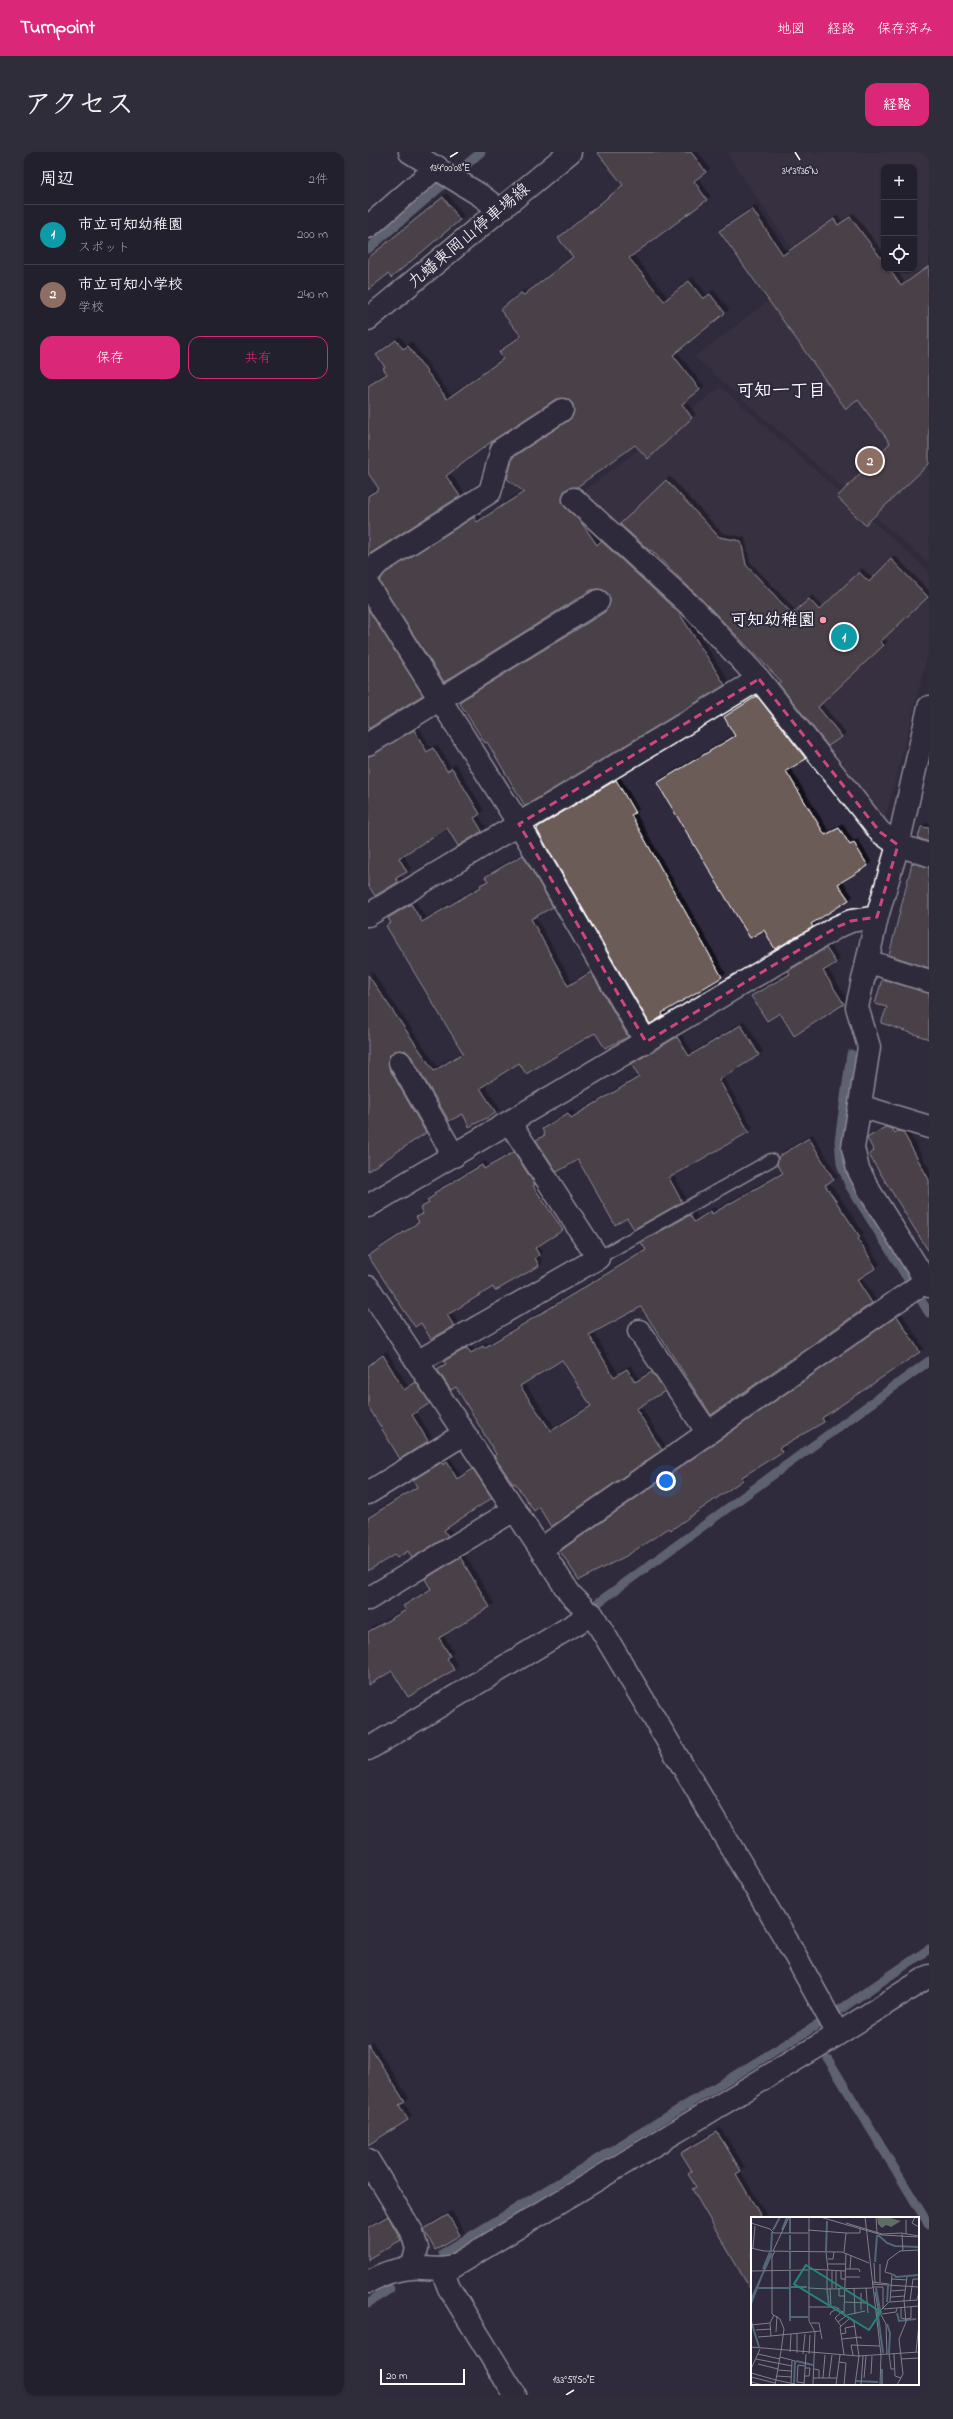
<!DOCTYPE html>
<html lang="ja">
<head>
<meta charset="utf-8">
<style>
	body { margin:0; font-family:"Indie Flower","Klee One",sans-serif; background:#2f2d3a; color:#f1f3f6 }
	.controls { position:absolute; right:12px; top:12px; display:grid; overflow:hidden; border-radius:8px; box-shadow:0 1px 3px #0004 }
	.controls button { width:36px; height:36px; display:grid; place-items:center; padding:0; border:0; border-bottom:1px solid #403e4a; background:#23202e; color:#f1f3f6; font:20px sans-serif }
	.scale { position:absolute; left:12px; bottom:10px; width:85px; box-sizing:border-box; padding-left:4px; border:2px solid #fff; border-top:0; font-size:11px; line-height:14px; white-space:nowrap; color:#fff; -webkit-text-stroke:3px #2f2a3d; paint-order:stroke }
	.you { position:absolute; left:298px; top:1329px; width:14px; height:14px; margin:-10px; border:3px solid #fff; border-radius:50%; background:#1a73e8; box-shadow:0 0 0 6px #1a73e833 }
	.badge { display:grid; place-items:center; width:26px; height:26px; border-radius:50%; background:#db2777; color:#fff; font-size:13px; font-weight:700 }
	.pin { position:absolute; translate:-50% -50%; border:2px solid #fff; box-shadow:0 1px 4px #0006 }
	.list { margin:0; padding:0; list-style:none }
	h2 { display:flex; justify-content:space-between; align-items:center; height:52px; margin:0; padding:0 16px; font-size:17px }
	h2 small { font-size:13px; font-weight:400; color:#a3a3aa }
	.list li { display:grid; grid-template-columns:26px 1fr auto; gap:12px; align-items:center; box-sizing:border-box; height:60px; padding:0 16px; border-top:1px solid #403e4a }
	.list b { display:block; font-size:15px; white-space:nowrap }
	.list p { margin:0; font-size:13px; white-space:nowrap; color:#a3a3aa }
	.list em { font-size:13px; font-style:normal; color:#a3a3aa }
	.actions { display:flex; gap:8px; padding:12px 16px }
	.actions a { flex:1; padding:9px 0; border:1px solid #db2777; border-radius:12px; text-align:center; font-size:14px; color:#db2777 }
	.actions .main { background:#db2777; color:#fff }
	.icon { flex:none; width:22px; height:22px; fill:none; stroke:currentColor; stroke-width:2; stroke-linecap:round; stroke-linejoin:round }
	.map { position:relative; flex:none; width:561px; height:2243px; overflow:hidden; border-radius:12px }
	header { display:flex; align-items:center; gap:24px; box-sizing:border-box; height:56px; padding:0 20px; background:#db2777; color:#fff }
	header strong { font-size:19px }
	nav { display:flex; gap:22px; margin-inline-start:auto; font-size:14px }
	.intro { display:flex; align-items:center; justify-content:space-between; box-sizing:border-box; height:96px; padding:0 24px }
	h1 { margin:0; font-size:28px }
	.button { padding:10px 18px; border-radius:12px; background:#db2777; color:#fff; font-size:14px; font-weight:700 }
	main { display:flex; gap:24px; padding:0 24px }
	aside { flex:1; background:#23202e; border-radius:12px; box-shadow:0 1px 3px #0004 }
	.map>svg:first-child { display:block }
</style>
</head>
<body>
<header>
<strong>Turnpoint</strong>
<nav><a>地図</a><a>経路</a><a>保存済み</a></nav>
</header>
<div class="intro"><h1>アクセス</h1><a class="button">経路</a></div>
<main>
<aside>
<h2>周辺<small>2件</small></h2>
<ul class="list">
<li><span class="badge" style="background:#0f9aa8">1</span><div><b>市立可知幼稚園</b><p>スポット</p></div><em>200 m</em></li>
<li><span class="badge" style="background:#8d6e63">2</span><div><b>市立可知小学校</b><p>学校</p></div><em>240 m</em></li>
</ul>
<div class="actions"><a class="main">保存</a><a>共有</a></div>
</aside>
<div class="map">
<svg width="561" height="2243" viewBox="0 0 561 2243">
	<defs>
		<filter id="shadow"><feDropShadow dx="3.5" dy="-3.5" stdDeviation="0" flood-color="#0009"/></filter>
	</defs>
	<rect width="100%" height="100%" fill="#2f2a3d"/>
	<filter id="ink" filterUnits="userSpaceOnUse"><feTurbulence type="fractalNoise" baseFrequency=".025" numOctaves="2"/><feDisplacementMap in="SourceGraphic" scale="8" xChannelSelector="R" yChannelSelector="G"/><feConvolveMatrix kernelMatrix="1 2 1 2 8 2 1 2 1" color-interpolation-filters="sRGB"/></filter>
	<g filter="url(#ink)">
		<!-- built -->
		<path fill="#413945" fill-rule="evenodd" d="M358,0H561V412L327,205L439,119ZM516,15H546V117H516Z
			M353,235L561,419V498L517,668L451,588L390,508L320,437L217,345L216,339Z"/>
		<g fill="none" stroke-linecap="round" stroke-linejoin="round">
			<!-- stream -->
			<path stroke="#97a4b0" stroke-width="9" d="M0,97L113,0
				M483,902L471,989L473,1012L481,1033L561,1161
				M220,1458L561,1209
				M460,1907L561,2073
				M75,2101L451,1872L561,1797
				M0,2151L22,2137"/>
		</g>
		<!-- building -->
		<path fill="#6c5b59" stroke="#fff" fill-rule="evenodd" filter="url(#shadow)" d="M229,0H323L338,20L326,29L339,48L261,106L296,149L321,129L335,147L342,142L357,161L305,203L332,238L314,252L324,266L280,307L267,293L209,335L197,338L194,350L213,370L229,393L233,389L311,461L357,533L157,654L119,590L117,591L91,550L237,460L242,449L240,442L230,437L223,438L76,530L11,429L17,421L106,365L109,370L156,340L139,327L145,305L201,268L205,263V252L199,247H188L127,287L78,324L92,344L0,403V344L11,337L0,321V234L19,222L15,216L17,215L8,203L28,188L35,197L40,194L79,247L135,207L131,200L153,184L132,158L153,141L156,143L205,105L190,86L255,33Z
			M75,45L92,68L23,126L20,122L0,138V106Z
			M384,57L415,103L466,67L470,73L482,65L516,110V117H521L533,134L561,114V312L497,373L469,345L522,291L490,248L478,257L351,79Z
			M298,328L351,385L373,389L378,413L424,462L441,447L451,458L491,420L501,430L523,407L560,445L512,490L516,493L450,555L474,585L460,594L410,531L413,529L335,449L283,398L282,399L252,372Z
			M0,457L55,543L0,577Z
			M389,544L438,607L418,619L457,683L471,676L482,693L486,691L500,714L470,732L481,748L443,772L445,775L407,797L396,778L382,786L289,631L367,584L356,565Z
			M46,578L59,600L65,596L79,619L84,616L112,662L106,666L114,679L90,694L79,676L31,706L39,720L28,726L30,730L7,744L0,733V604Z
			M248,628L267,661L263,663L354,825L294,861L295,864L282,872L169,678L170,675Z
			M553,675L561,676V690L550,686Z
			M155,703L185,755L163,767L200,834L223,820L260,885L237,896L227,881L158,922L151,911L112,936L128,961L101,975L95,962L81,969L43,904L38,899H26L21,904V916L58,981L0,1019V823L66,919L95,901L18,774L23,771L20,766L43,752L54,770L113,735L112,733L120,729L117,725Z
			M544,711L561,715V816L521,803Z
			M458,796L468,811L455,819L476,852L426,884L412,861L399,869L383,844L422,822L420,819Z
			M514,827L561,841V887L513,871L519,855L507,852Z
			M373,873L391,903L351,928L381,980L301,1026L314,1050L266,1077L259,1066L247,1073L210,1008L189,1020L168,988L177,983L174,977L200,961L203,966L271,925L263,912L309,885L321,904Z
			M517,975L524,977L527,981L530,979L535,980L561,1028V1100L501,1003L506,999L499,986Z
			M441,986L466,1028L457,1033L492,1085L490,1087L508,1116L489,1128L504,1151L343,1263L273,1155L221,1183L246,1225L259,1217L267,1230L284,1220L297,1239L268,1257L294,1298L183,1375L171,1355L166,1359L147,1331L145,1332L126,1304L128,1302L88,1235L83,1238L69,1217L78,1212L76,1209L99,1196L103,1201L115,1194L116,1196L278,1098L273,1090L322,1063L326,1070L343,1059L344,1062L415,1021L409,1012L410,1005ZM194,1208L223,1254L183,1279L152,1234Z
			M146,1000L167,1033L165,1034L195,1078L167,1096L171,1103L167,1106L171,1114L127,1139L125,1135L79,1163L86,1174L63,1187L53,1171L47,1175L0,1104L51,1070L48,1065L55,1062L52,1056L61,1051L59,1048L67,1043L66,1041L114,1013L116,1017Z
			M529,1164L552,1200L454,1266L456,1270L411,1296L414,1300L374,1325L375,1328L303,1378L301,1376L258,1404L211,1428L192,1399Z
			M15,1203L36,1238L48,1230L62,1251L44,1263L60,1289L32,1307L0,1254V1214Z
			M74,1310L75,1313L79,1310L89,1327L105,1317L124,1346L76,1378L80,1384L44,1406L40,1399L29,1406L26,1403L0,1419V1366L49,1335L45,1328Z
			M92,1405L122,1455L71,1486L82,1504L79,1506L86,1518L40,1545L24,1519L0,1533V1480L38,1458L35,1454L63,1437L57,1427Z
			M0,1892L37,1950L31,1953L40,1968L0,1993Z
			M349,1980L373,2019L368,2022L394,2066H384V2140L324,2037L328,2035L320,2022L324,2019L313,2001Z
			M80,2063L92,2083L67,2098L56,2077Z
			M20,2064L33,2088L0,2107V2076Z"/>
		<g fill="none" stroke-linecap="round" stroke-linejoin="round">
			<defs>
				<path id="lane" d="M230,1106L403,1008"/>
				<path id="street" d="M42,0L112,43L132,58
					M0,75L69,15
					M206,347L327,458L391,527L512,680L530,693L561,703
					M0,423L9,412L122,340L134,297L194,258
					M0,434L151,672L278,890
					M561,555L530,693L509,765L489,855L501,895L485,996L490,1017L502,1040L561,1134
					M0,592L230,449
					M0,763L391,527
					M499,809L561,829
					M32,910L86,1004
					M492,954L561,975
					M0,1054L469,775L483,769L509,765
					M0,1135L202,1442L215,1455L220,1464
					M271,1179L340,1281
					M49,1210L230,1106L142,971
					M0,1341L96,1282
					M173,1397L558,1129
					M0,1447L146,1358
					M0,1597L224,1462L422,1794L470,1882
					M0,2008L44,2080L49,2097L44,2116
					M74,2118L81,2136L147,2243
					M0,2130C13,2122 28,2117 44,2116C58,2115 70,2119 84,2115L470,1882L561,1824"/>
				<path id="secondary" d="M0,167L202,0"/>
			</defs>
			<!-- lane casing -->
			<use href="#lane" stroke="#fff" stroke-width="15"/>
			<!-- street casing -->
			<use href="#street" stroke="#fff" stroke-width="25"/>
			<!-- secondary casing -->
			<use href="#secondary" stroke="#fff" stroke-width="25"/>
			<!-- lane -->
			<use href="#lane" stroke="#2f2a3d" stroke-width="12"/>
			<!-- street -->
			<use href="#street" stroke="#2f2a3d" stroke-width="22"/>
			<!-- secondary -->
			<use href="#secondary" stroke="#2f2a3d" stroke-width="22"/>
		</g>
	</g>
	<!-- marked area -->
	<path d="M0 0H561V2243H0ZM391,527L512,680L530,693L509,765L483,769L469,775L278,890L151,672Z" fill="#2f2a3d" fill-opacity=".55" fill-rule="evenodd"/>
	<path fill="none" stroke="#ce467c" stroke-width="3" stroke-dasharray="8 5" stroke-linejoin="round" d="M391,527L512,680L530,693L509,765L483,769L469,775L278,890L151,672Z"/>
	<!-- ticks -->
	<path fill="none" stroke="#fff" stroke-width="1.5" d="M427,0L432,8M82,5L90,0M198,2243L206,2238"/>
	<!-- markers -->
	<circle fill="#ff9aa2" stroke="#2f2a3d" stroke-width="1.5" cx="455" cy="468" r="4"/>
	<g text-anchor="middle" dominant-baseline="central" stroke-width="4" stroke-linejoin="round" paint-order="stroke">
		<!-- street labels -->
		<g font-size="17" fill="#fff" stroke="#2f2a3d">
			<text transform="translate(101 84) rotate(-40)">九蟠東岡山停車場線</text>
		</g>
		<!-- poi labels -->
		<g font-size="17" font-weight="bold" fill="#fff" stroke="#2f2a3d" text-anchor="end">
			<text x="447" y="468">可知幼稚園</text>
		</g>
		<!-- neighbourhood labels -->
		<g font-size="18" font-weight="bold" fill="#fff" stroke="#2f2a3d">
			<text x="413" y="240">可知一丁目</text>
		</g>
	</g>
	<!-- overview -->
	<g transform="translate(383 2065)">
		<rect width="168" height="168" fill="#2f2a3d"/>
		<path d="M126,0H136L150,4L140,10L135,8L131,11L127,7Z" fill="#5f6d62"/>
		<path fill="none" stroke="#51687b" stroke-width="2" d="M22,13L29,0M31,13L36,0M39,16V0M127,18L136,26L144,29L168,30M39,33V18M20,34L21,15M75,34L76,4M124,45L126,18M12,52L19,35M39,52V35M39,54V104M142,57L145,60L168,58M39,70H56M7,71H38M125,71L129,93M76,72L78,89M0,83L21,36M136,85L137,69M0,87L11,58M126,91L132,136M146,96L148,104L165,102M40,100H57M0,104L8,130M136,107L139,116L138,136M45,144L62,148M131,152V168M105,164L127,165M43,167L44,144"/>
		<path fill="none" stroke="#827f8b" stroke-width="1" d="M58,0V104L64,115L62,168M69,0L131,18L168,20M114,0L130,138L129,168M125,0L126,16M164,0L161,6L168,10M155,3V17M0,6L19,12L23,16H57M95,6L131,17L150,16L168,19M57,13L95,16M151,17L152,34M0,31L13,34L91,35L118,46M2,31L4,9M22,34L38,0M24,34L21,40V97L29,102L33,112L30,134M75,35L77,53M93,35L95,16H109V12M77,42H82L83,35M123,46L124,65M77,47H94M129,47V65M58,52L94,54M94,52H99L100,38M99,52H108L109,55M0,54L57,53M90,54V62H95M95,60H109M141,62L156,63M121,65L138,67M121,67L168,70M121,70H132V92M57,71L76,72V53M79,71L80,90M81,71V54M85,71V54M88,71V79H94M103,71L104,97M115,71L117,96M76,72L121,71M140,74L154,73M124,75L128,96M140,80L154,79M159,84L162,62H168M94,85L115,86M139,85L166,83L168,74M58,90H85L103,105L108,139L104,168M150,91V101L155,102L160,101V90M133,92L168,89M110,93V76M93,96L95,36M129,96L135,107L136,137M131,97L145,95L146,91M79,98L80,95L88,91M125,98L139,84L141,57L134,55L137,43L149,34L168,33M87,105L96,98L114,94M60,106H68L71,122M0,108L19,106L23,98M90,109L84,101L92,94M5,113L20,112M25,115L26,99M46,116V136M90,117L95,116L94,111L104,109M20,119L69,114M7,120L20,119L19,106M91,122L110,120V122M0,130L107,139L168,135M39,135L40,117M165,135L168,107M7,137L29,142M52,137L54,117M58,137L59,118M138,137L140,152H143M143,137L144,159L150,161M93,138L89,110L99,101M102,138L100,128L129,129M29,140L44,144M5,142L41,149M150,142L168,141M88,145L95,146L93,168M7,147L27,152M0,152L9,132M63,152L68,153V161M27,153L40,154M0,156L25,163M120,157L121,139M26,159L40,160M53,159H58L59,151H54M0,160L24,166M62,161H86M72,161L74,138M78,161L81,138M113,161L115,139M25,163L48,168M0,165L12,168M40,166L41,144M53,166L46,165L47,148L54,149M24,168L30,134M53,168L55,137M85,168L89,138M110,168L112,139M146,168L152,157L148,122L155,105L153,83L156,60"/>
		<path fill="#27847c" fill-opacity="0.15" stroke="#27847c" stroke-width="2" d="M55,48L130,95L118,113L43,67Z"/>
		<rect width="168" height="168" fill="none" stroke="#fff" stroke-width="2"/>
	</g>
	<g font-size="10" text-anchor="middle" fill="#fff" stroke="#2f2a3d" stroke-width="4" stroke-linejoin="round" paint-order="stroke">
		<text x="82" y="19">134°00'08"E</text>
		<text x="432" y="22">34°39'36"N</text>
		<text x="206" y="2231">133°59'50"E</text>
	</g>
</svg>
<div class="controls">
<button>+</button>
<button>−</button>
<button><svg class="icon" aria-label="locate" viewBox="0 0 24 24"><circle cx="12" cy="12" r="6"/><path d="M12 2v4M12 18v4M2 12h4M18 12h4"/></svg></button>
</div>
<div class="scale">20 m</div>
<div class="you"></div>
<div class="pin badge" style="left:476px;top:485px;background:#0f9aa8">1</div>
<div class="pin badge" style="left:502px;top:309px;background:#8d6e63">2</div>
</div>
</main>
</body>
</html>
